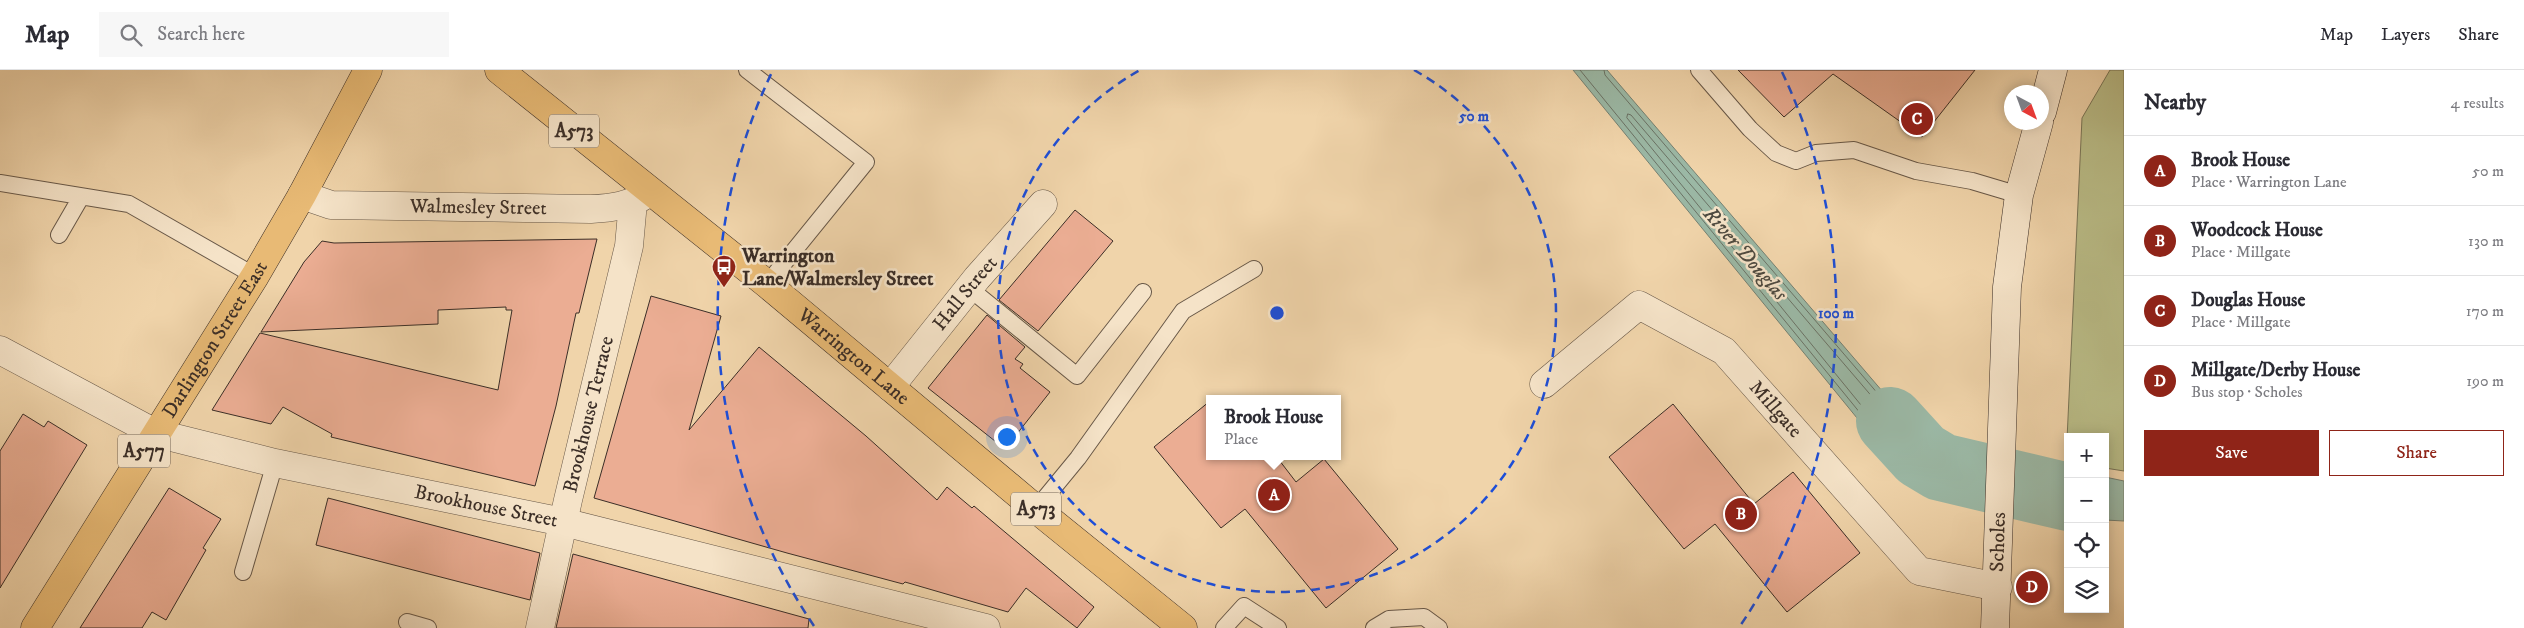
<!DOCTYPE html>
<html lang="en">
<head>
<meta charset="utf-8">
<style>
	body { margin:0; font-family:"IM FELL DW Pica",serif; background:#f7f7f7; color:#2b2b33 }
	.controls { position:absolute; right:15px; bottom:15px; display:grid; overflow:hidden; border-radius:0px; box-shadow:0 2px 12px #0003 }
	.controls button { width:45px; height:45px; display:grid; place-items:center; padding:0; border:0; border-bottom:1px solid #e1e1e2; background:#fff; color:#2b2b33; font:25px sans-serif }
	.compass { position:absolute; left:2004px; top:15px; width:45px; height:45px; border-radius:50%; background:#fff; box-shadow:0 2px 12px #0003; rotate:139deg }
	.you { position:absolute; left:1006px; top:366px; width:18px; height:18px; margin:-12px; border:4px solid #fff; border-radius:50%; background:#1a73e8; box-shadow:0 0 0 8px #1a73e833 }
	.badge { display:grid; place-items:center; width:32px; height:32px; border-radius:50%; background:#8f2418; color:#fff; font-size:16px; font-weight:700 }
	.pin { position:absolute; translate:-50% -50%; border:2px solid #fff; box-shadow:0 1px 5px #0006 }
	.popup { position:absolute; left:1206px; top:325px; width:135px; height:65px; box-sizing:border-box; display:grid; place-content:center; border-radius:0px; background:#fff; filter:drop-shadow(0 1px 4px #0005); font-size:16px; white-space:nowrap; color:#7c7c81 }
	.popup b { font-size:19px; color:#2b2b33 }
	.popup::after { content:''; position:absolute; left:50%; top:100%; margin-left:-10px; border:10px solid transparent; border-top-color:#fff }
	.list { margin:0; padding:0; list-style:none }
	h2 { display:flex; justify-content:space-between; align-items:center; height:65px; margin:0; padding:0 20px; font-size:21px }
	h2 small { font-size:16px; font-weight:400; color:#7c7c81 }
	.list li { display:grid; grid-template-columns:32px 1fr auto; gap:15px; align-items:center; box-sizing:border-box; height:70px; padding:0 20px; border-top:1px solid #e1e1e2 }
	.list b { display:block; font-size:19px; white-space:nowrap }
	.list p { margin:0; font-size:16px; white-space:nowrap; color:#7c7c81 }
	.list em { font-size:16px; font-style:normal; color:#7c7c81 }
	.actions { display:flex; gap:10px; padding:15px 20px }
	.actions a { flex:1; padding:11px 0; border:1px solid #8f2418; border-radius:0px; text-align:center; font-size:18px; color:#8f2418 }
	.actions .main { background:#8f2418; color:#fff }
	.icon { flex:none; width:28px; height:28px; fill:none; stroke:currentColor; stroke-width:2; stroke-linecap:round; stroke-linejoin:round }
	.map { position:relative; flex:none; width:2124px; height:558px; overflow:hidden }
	header { display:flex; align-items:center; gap:30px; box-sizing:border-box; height:70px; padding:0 25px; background:#fff; border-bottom:1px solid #e1e1e2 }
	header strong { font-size:24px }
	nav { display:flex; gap:28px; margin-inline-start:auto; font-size:18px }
	.search { width:350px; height:45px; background:#f7f7f7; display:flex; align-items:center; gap:12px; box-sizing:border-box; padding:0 18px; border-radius:0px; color:#7c7c81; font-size:19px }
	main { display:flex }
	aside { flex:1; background:#fff }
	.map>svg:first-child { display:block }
</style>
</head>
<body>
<header>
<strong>Map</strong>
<div class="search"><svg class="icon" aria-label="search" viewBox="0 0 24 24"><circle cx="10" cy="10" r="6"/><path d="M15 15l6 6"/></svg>Search here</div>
<nav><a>Map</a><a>Layers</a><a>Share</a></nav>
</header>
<main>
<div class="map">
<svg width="2124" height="558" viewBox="0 0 2124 558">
	<rect width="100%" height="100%" fill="#f0d4aa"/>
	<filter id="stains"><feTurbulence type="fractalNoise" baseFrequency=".004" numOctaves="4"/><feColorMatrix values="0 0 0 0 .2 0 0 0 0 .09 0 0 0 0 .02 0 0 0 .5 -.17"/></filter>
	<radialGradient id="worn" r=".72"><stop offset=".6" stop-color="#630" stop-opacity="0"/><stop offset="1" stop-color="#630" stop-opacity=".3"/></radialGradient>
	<!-- green -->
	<path fill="#babd88" stroke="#7a7658" d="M2110,0H2124V401L2105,398V367H2068L2066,391L2082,48Z"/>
	<!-- water -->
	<path fill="#9bb8a5" stroke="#758173" d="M1573,0H1607L1913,357L1964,376L1963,426L1927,421L1888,386Z
		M2045,396L2068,400V448L2044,446Z
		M2105,407L2124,411V451L2105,450Z"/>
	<!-- pier -->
	<path fill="#f0d4aa" d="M1964,376L1967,377L1965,427L1963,426Z
		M2042,395L2045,396L2044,446H2042Z"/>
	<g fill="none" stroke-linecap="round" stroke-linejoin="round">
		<!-- shore -->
		<path stroke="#6b7366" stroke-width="1" d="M1580,0L1892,382L1929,416L1957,419L1958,380L1909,360L1605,5L1604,0
			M1628,44L1631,45L1904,364L1952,384L1951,412L1932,410L1896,378L1627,48Z
			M1914,377L1944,389V403H1935L1911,381L1910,378Z
			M2068,405L2050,404L2049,439L2051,442L2068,443"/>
		<!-- river -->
		<path stroke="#9bb8a5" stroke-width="68" d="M1890,351L1921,385L1941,397L2068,427"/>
	</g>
	<!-- building -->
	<path fill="#ebad93" stroke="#3b2e27" d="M1738,0H1975L1922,67L1833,4L1784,47Z
		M1075,140L1113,171L1038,261L999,230Z
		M597,169L579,243H576L556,336L535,416L331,367L332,364L283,337L271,354L212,340L260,263L498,320L512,240H506V237L438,240V254L261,262L304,192L322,171L334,173Z
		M651,226L721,246L689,360L759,277L866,366L937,430L947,417L972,438L974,436L1094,537L1077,558L1026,518L1008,542L905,512L903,514L787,483L594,428Z
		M987,245L1025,277L1015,289L1023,294L1020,298L1050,322L1005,379L928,318Z
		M1210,331V386H1276L1296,412L1324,389L1398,479L1326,538L1245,439L1221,458L1154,377Z
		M1673,334L1754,434L1793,402L1860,483L1787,542L1715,454L1684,479L1609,387Z
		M23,344L44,357L48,351L87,375L0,518V381Z
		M169,418L221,449L203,478L206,480L166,550L152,542L142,558H80Z
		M328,428L540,483L530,530L316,475Z
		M573,484L809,549L808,558H556Z"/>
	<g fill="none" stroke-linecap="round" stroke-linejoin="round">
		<defs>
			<path id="lane" d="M747,0L866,92L767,214
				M1699,0L1750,59L1776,83L1796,91L1816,83L1854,80L1916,101L1972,111L2019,125
				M0,113L129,134L255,206
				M59,165L81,127
				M969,218L1077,306L1143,222
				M1036,439L1078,388L1183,241L1254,199
				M243,502L275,393
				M407,552L428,558
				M1224,558L1244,536L1278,558
				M1374,558L1389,549L1424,547L1439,558"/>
			<g id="street">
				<path id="s1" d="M302,125L331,135L591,139C612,138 630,136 648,123"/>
				<path id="s2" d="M0,280L155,363L275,393L563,452L986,558"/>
				<path id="s3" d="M1544,314L1639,235L1724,281L1919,501L1998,517"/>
				<path id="s4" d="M890,317L977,208L1043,134"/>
				<path id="s5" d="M540,558L568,430L629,176L633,132"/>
			</g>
			<g id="secondary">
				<path d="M2042,42L2053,0"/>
				<path id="s6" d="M1995,558L2007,217L2019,125L2039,52"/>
			</g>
			<g id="primary">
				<path id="s7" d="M499,0L767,214L1036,439L1183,558"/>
			</g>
			<g id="highway">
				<path id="s8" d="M35,558L255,206L302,125L368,0"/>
			</g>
		</defs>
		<!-- lane casing -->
		<use href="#lane" stroke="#685848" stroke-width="18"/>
		<!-- street casing -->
		<use href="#street" stroke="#685848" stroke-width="29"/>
		<!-- secondary casing -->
		<use href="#secondary" stroke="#3b2e27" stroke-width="29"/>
		<!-- primary casing -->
		<use href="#primary" stroke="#3b2e27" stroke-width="29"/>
		<!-- highway casing -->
		<use href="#highway" stroke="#3b2e27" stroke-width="29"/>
		<!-- lane -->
		<use href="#lane" stroke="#f5e3c8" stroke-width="16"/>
		<!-- street -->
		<use href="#street" stroke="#f5e3c8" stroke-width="28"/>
		<!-- secondary -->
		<use href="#secondary" stroke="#f5e3c8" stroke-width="28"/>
		<!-- primary -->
		<use href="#primary" stroke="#e8ba75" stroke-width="28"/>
		<!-- highway -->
		<use href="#highway" stroke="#e8ba75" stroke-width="28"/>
	</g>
	<!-- distance rings -->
	<g fill="none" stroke="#1d4ed8" stroke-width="2.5" stroke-dasharray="9 6">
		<path d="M1414 0A279 279 0 1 1 1140 0"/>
		<path d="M814 556A559 559 0 0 1 772 2M1782 2A559 559 0 0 1 1740 556"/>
	</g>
	<!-- icons -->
	<defs>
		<symbol id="bus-pin" viewBox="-11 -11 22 30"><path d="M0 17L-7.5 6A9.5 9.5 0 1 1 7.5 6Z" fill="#8f2418" stroke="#f5e3c8"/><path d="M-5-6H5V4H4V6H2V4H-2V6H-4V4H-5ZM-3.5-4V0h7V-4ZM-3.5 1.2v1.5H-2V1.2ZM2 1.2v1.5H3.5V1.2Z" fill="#fff"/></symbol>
	</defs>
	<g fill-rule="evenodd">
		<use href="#bus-pin" x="710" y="183" width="28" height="38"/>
	</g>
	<g text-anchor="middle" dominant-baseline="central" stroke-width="5" stroke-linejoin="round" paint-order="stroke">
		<!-- shield labels -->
		<g fill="#f5e3c8" stroke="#736457" stroke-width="1">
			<rect x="549" y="44.5" width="50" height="33" rx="4"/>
			<rect x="118" y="364.5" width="52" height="33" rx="4"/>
			<rect x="1011" y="422.5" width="50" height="33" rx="4"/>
		</g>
		<g font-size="19" font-weight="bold" fill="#3b2e27">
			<text x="574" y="61">A573</text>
			<text x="144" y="381">A577</text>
			<text x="1036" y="439">A573</text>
		</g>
		<!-- street labels -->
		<g font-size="20" fill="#3b2e27" stroke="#f5e3c8">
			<text stroke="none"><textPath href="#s1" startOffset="178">Walmesley Street</textPath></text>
			<text stroke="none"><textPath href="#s4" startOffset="120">Hall Street</textPath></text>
			<text stroke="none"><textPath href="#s8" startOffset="340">Darlington Street East</textPath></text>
			<text stroke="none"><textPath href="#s7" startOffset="456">Warrington Lane</textPath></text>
			<text stroke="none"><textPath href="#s3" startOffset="298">Millgate</textPath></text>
			<text stroke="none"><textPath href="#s5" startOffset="219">Brookhouse Terrace</textPath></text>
			<text stroke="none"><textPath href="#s2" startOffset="515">Brookhouse Street</textPath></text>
			<text stroke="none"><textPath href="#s6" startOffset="86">Scholes</textPath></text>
		</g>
		<!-- poi labels -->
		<g font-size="20" font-weight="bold" fill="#3b2e27" stroke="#f5e3c8" text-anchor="start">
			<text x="742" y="186">Warrington<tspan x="742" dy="23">Lane/Walmersley Street</tspan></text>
		</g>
		<!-- water labels -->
		<g font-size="21" font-style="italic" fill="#4e4a40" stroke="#f5e3c8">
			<text transform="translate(1745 184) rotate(49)">River Douglas</text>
		</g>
	</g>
	<circle cx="1277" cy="243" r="8" fill="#1d4ed8" stroke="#f5e3c8" stroke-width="2.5"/>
	<g font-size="15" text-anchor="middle" font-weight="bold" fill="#1d4ed8" stroke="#f5e3c8" stroke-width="5" stroke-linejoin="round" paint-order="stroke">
		<text x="1474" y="51">50 m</text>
		<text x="1836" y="248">100 m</text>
	</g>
	<rect width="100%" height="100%" filter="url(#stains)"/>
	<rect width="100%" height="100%" fill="url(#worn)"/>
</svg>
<div class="controls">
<button>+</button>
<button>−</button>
<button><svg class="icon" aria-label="locate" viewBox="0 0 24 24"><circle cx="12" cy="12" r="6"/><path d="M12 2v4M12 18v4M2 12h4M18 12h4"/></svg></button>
<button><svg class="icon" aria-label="layers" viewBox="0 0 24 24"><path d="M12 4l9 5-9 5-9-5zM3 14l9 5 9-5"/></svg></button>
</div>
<svg class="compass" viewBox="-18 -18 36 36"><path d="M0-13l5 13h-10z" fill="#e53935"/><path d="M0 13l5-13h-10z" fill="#7c7c81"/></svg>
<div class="you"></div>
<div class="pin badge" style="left:1274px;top:425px">A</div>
<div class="popup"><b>Brook House</b>Place</div>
<div class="pin badge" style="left:1741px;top:444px">B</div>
<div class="pin badge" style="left:1917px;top:49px">C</div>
<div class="pin badge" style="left:2032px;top:517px">D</div>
</div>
<aside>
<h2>Nearby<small>4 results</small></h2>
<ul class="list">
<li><span class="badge">A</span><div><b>Brook House</b><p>Place · Warrington Lane</p></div><em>50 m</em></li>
<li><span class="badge">B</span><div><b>Woodcock House</b><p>Place · Millgate</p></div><em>130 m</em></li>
<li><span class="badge">C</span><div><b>Douglas House</b><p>Place · Millgate</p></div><em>170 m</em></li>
<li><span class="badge">D</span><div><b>Millgate/Derby House</b><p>Bus stop · Scholes</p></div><em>190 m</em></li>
</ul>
<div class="actions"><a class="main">Save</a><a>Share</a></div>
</aside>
</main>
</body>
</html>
